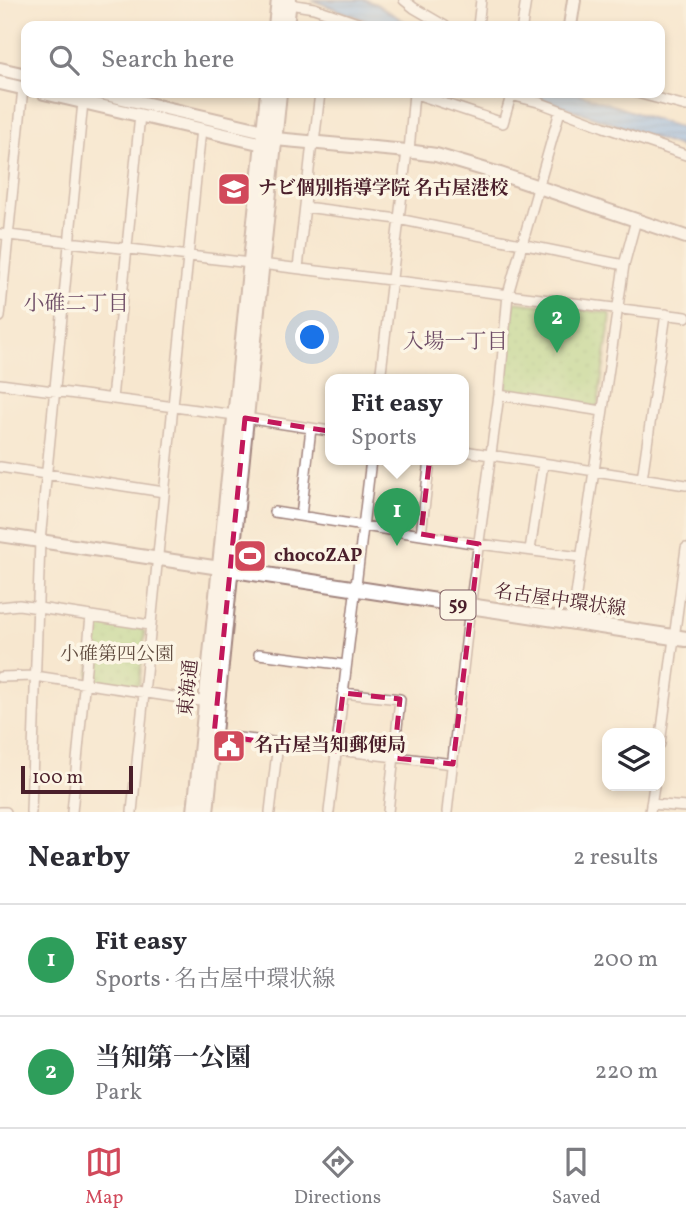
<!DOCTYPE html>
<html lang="en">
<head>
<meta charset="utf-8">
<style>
	body { margin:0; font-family:Vollkorn,"Noto Serif JP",serif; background:#f7f7f7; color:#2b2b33 }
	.controls { position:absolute; right:21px; bottom:21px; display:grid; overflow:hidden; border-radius:14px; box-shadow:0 4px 10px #0003 }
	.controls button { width:63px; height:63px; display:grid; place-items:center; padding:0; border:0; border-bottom:2px solid #e1e1e2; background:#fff; color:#2b2b33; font:35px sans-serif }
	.scale { position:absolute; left:21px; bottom:18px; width:112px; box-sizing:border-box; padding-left:7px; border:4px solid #4a1f2b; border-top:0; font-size:19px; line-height:24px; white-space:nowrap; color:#4a1f2b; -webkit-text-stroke:5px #fcf5e5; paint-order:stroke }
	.you { position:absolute; left:313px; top:338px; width:24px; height:24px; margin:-18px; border:5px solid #fff; border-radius:50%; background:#1a73e8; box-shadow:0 0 0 10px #1a73e833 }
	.badge { display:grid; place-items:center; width:46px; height:46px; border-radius:50%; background:#d1495b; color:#fff; font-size:23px; font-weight:700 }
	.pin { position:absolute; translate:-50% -58px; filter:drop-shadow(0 2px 4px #0008) }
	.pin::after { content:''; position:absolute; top:37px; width:24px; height:21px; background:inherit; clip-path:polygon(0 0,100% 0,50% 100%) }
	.popup { position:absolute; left:325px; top:374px; width:144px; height:91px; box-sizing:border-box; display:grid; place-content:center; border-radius:14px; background:#fff; filter:drop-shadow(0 2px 5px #0005); font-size:23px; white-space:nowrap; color:#7c7c81 }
	.popup b { font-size:26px; color:#2b2b33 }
	.popup::after { content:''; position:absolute; left:50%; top:100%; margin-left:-14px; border:14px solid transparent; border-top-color:#fff }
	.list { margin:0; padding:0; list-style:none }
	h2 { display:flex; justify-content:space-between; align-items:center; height:91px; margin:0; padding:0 28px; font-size:30px }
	h2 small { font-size:23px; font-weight:400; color:#7c7c81 }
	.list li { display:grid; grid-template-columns:46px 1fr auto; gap:21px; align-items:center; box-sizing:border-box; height:112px; padding:0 28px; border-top:2px solid #e1e1e2 }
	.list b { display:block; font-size:26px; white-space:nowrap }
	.list p { margin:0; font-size:23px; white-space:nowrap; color:#7c7c81 }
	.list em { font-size:23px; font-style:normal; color:#7c7c81 }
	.icon { flex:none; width:38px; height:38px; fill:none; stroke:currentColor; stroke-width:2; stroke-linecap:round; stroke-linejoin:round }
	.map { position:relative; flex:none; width:686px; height:812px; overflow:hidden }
	.search { position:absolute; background:#fff; box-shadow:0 4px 10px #0003; left:21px; right:21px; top:21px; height:77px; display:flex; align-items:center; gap:18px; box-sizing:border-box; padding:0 24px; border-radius:14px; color:#7c7c81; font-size:26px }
	.sheet { height:315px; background:#fff }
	nav { display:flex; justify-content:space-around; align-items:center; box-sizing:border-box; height:98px; border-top:2px solid #e1e1e2; background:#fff; font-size:19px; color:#7c7c81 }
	nav a { display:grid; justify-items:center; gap:4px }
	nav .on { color:#d1495b }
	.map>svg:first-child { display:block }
</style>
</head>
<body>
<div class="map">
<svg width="686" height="812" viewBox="0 0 686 812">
	<defs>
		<pattern id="park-dots" width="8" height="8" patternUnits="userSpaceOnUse" patternTransform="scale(1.75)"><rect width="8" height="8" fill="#aad682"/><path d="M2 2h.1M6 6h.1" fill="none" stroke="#94b770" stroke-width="1.8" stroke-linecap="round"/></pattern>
		<pattern id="water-rules" width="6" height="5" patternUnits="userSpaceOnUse" patternTransform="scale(1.75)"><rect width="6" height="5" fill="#81b3ee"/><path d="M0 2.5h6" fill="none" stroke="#6c91c1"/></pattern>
	</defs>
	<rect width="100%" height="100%" fill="#fcf5e5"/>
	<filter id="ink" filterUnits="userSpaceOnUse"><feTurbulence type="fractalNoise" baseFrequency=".0143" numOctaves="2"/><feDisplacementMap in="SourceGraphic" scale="14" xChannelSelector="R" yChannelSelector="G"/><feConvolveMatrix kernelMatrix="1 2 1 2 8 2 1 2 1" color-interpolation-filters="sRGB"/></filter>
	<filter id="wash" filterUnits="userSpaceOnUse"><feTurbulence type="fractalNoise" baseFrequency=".00686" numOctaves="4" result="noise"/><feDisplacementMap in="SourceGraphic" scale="28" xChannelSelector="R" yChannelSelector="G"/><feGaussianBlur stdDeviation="1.57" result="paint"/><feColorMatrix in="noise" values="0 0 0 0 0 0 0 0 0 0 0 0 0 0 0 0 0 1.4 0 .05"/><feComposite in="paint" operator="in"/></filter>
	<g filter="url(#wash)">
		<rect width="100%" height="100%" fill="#f7e7cf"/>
		<!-- park -->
		<path fill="url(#park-dots)" stroke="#7a7a56" stroke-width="2" d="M514,302L609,313L611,316L598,405L596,407L508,392L506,389Z
			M97,622L142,629L145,633L139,685L136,687L91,680L89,677L94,625Z"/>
		<!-- water -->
		<path fill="url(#water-rules)" stroke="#66698c" stroke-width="2" d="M312,0H365L376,4L412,26H378L373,23Z
			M525,93H577L686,130V149Z"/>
	</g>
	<g filter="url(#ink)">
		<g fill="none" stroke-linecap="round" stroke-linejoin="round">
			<defs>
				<path id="street" d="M404,0L414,8L445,26
					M289,4L314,8L366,26
					M478,26L481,0
					M522,26L526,0
					M413,93L503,123L511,96
					M503,93L538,102L604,127L686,155
					M637,93L686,106
					M314,143L320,93
					M409,151L414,93
					M305,207L398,219L624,265
					M0,234L250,263
					M261,264L686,317
					M298,268L312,143
					M0,317L23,88
					M380,380L407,151
					M0,384L235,415
					M499,395L602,411
					M112,399L140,115
					M245,418L330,431
					M464,451L686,485
					M0,467L164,492
					M642,479L666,314
					M274,512L479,544L580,557
					M301,516L311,428
					M421,534L430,460
					M530,550L543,464
					M0,607L19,605L150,625
					M572,622L624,265L636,220
					M259,654L346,665
					M0,677L35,676L207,702
					M343,693L400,699L388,812
					M214,735L453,764
					M660,744L686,548
					M651,804L686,807
					M0,812H6
					M31,812L40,541L83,102
					M72,812L91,616
					M132,812L201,129
					M270,812L278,743
					M329,812L371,460
					M447,812L470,607L499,395L508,294L560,111
					M650,812L654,786"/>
				<path id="secondary" d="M570,26L574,0
					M0,69L26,75
					M0,83L26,89
					M44,93L263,144L275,139L407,151L436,155L500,174L686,237
					M101,93L264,131L272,137
					M0,535L220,568"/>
				<path id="primary" d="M276,26L279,0
					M286,26L289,0
					M221,568L686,639
					M195,812L268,93
					M206,812L279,93"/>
			</defs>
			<!-- street casing -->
			<use href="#street" stroke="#a0837d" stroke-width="12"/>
			<!-- secondary casing -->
			<use href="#secondary" stroke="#a0837d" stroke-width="16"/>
			<!-- primary casing -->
			<use href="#primary" stroke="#a0837d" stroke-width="18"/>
			<!-- street -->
			<use href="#street" stroke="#fff" stroke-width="9"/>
			<!-- secondary -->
			<use href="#secondary" stroke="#fff" stroke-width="12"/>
			<!-- primary -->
			<use href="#primary" stroke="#fff" stroke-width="14"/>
		</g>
	</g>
	<!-- marked area -->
	<path d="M0 0H686V812H0ZM245,418L431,447L421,534L479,544L453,764L394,758L400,699L343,693L336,751L214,735Z" fill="#f7e7cf" fill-opacity=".55" fill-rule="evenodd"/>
	<path fill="none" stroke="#c2185b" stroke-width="5" stroke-dasharray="14 9" stroke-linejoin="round" d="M245,418L431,447L421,534L479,544L453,764L394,758L400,699L343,693L336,751L214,735Z"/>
	<!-- icons -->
	<defs>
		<symbol id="school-square" viewBox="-11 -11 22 22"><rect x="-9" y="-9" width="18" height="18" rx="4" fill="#d1495b" stroke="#fcf5e5"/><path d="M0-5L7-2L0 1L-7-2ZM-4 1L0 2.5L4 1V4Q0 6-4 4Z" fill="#fff"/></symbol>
		<symbol id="stadium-square" viewBox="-11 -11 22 22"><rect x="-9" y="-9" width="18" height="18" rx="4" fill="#d1495b" stroke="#fcf5e5"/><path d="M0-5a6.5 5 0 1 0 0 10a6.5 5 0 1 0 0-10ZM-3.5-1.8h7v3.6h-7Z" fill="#fff"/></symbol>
		<symbol id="civic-square" viewBox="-11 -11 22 22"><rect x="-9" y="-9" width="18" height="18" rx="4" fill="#d1495b" stroke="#fcf5e5"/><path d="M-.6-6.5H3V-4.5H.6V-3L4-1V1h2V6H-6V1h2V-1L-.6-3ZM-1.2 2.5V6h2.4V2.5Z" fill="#fff"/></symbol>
	</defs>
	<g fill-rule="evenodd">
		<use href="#school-square" x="215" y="170" width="38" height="38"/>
		<use href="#stadium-square" x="231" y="537" width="38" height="38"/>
		<use href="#civic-square" x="210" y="727" width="38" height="38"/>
	</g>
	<g text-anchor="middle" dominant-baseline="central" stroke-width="7" stroke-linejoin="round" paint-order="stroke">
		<!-- shield labels -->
		<rect fill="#fcf5e5" stroke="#7f5f63" stroke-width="2" x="440.5" y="590.5" width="35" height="29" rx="5"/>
		<g font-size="18" font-weight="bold" fill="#4a1f2b">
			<text x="458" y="605">59</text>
		</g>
		<!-- poi labels -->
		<g font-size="19" font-weight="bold" fill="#4a1f2b" stroke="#fcf5e5" text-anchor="start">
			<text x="258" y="189">ナビ個別指導学院 名古屋港校</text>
			<text x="274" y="556">chocoZAP</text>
			<text x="254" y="746">名古屋当知郵便局</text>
		</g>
		<!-- street labels -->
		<g font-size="19" fill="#4a1f2b" stroke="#fcf5e5">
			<text transform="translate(560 601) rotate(8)">名古屋中環状線</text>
			<text transform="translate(189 688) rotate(-84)">東海通</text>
		</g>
		<!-- park labels -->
		<g font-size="19" fill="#624d41" stroke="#fcf5e5">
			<text x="117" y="655">小碓第四公園</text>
		</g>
		<!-- neighbourhood labels -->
		<g font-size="21" fill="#6e4c66" stroke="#fcf5e5">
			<text x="76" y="304">小碓二丁目</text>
			<text x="455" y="342">入場一丁目</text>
		</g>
	</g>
</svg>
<div class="controls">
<button><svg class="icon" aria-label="layers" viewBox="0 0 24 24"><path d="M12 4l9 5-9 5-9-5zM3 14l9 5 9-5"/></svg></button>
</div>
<div class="scale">100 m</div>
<div class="you"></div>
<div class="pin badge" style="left:397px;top:546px;background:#2e9e5b">1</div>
<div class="popup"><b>Fit easy</b>Sports</div>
<div class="pin badge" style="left:557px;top:353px;background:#2e9e5b">2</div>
<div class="search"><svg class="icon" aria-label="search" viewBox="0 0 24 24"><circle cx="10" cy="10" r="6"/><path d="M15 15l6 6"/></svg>Search here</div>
</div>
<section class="sheet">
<h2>Nearby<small>2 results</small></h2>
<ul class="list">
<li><span class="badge" style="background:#2e9e5b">1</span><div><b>Fit easy</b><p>Sports · 名古屋中環状線</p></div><em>200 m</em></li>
<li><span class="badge" style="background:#2e9e5b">2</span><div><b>当知第一公園</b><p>Park</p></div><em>220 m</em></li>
</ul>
</section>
<nav>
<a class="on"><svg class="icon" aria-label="map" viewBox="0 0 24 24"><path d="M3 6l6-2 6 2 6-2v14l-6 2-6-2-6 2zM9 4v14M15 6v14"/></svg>Map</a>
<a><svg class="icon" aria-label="directions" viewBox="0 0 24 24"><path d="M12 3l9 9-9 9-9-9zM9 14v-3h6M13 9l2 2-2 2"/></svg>Directions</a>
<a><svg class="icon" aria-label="saved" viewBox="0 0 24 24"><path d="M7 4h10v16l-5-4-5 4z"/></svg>Saved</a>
</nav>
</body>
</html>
